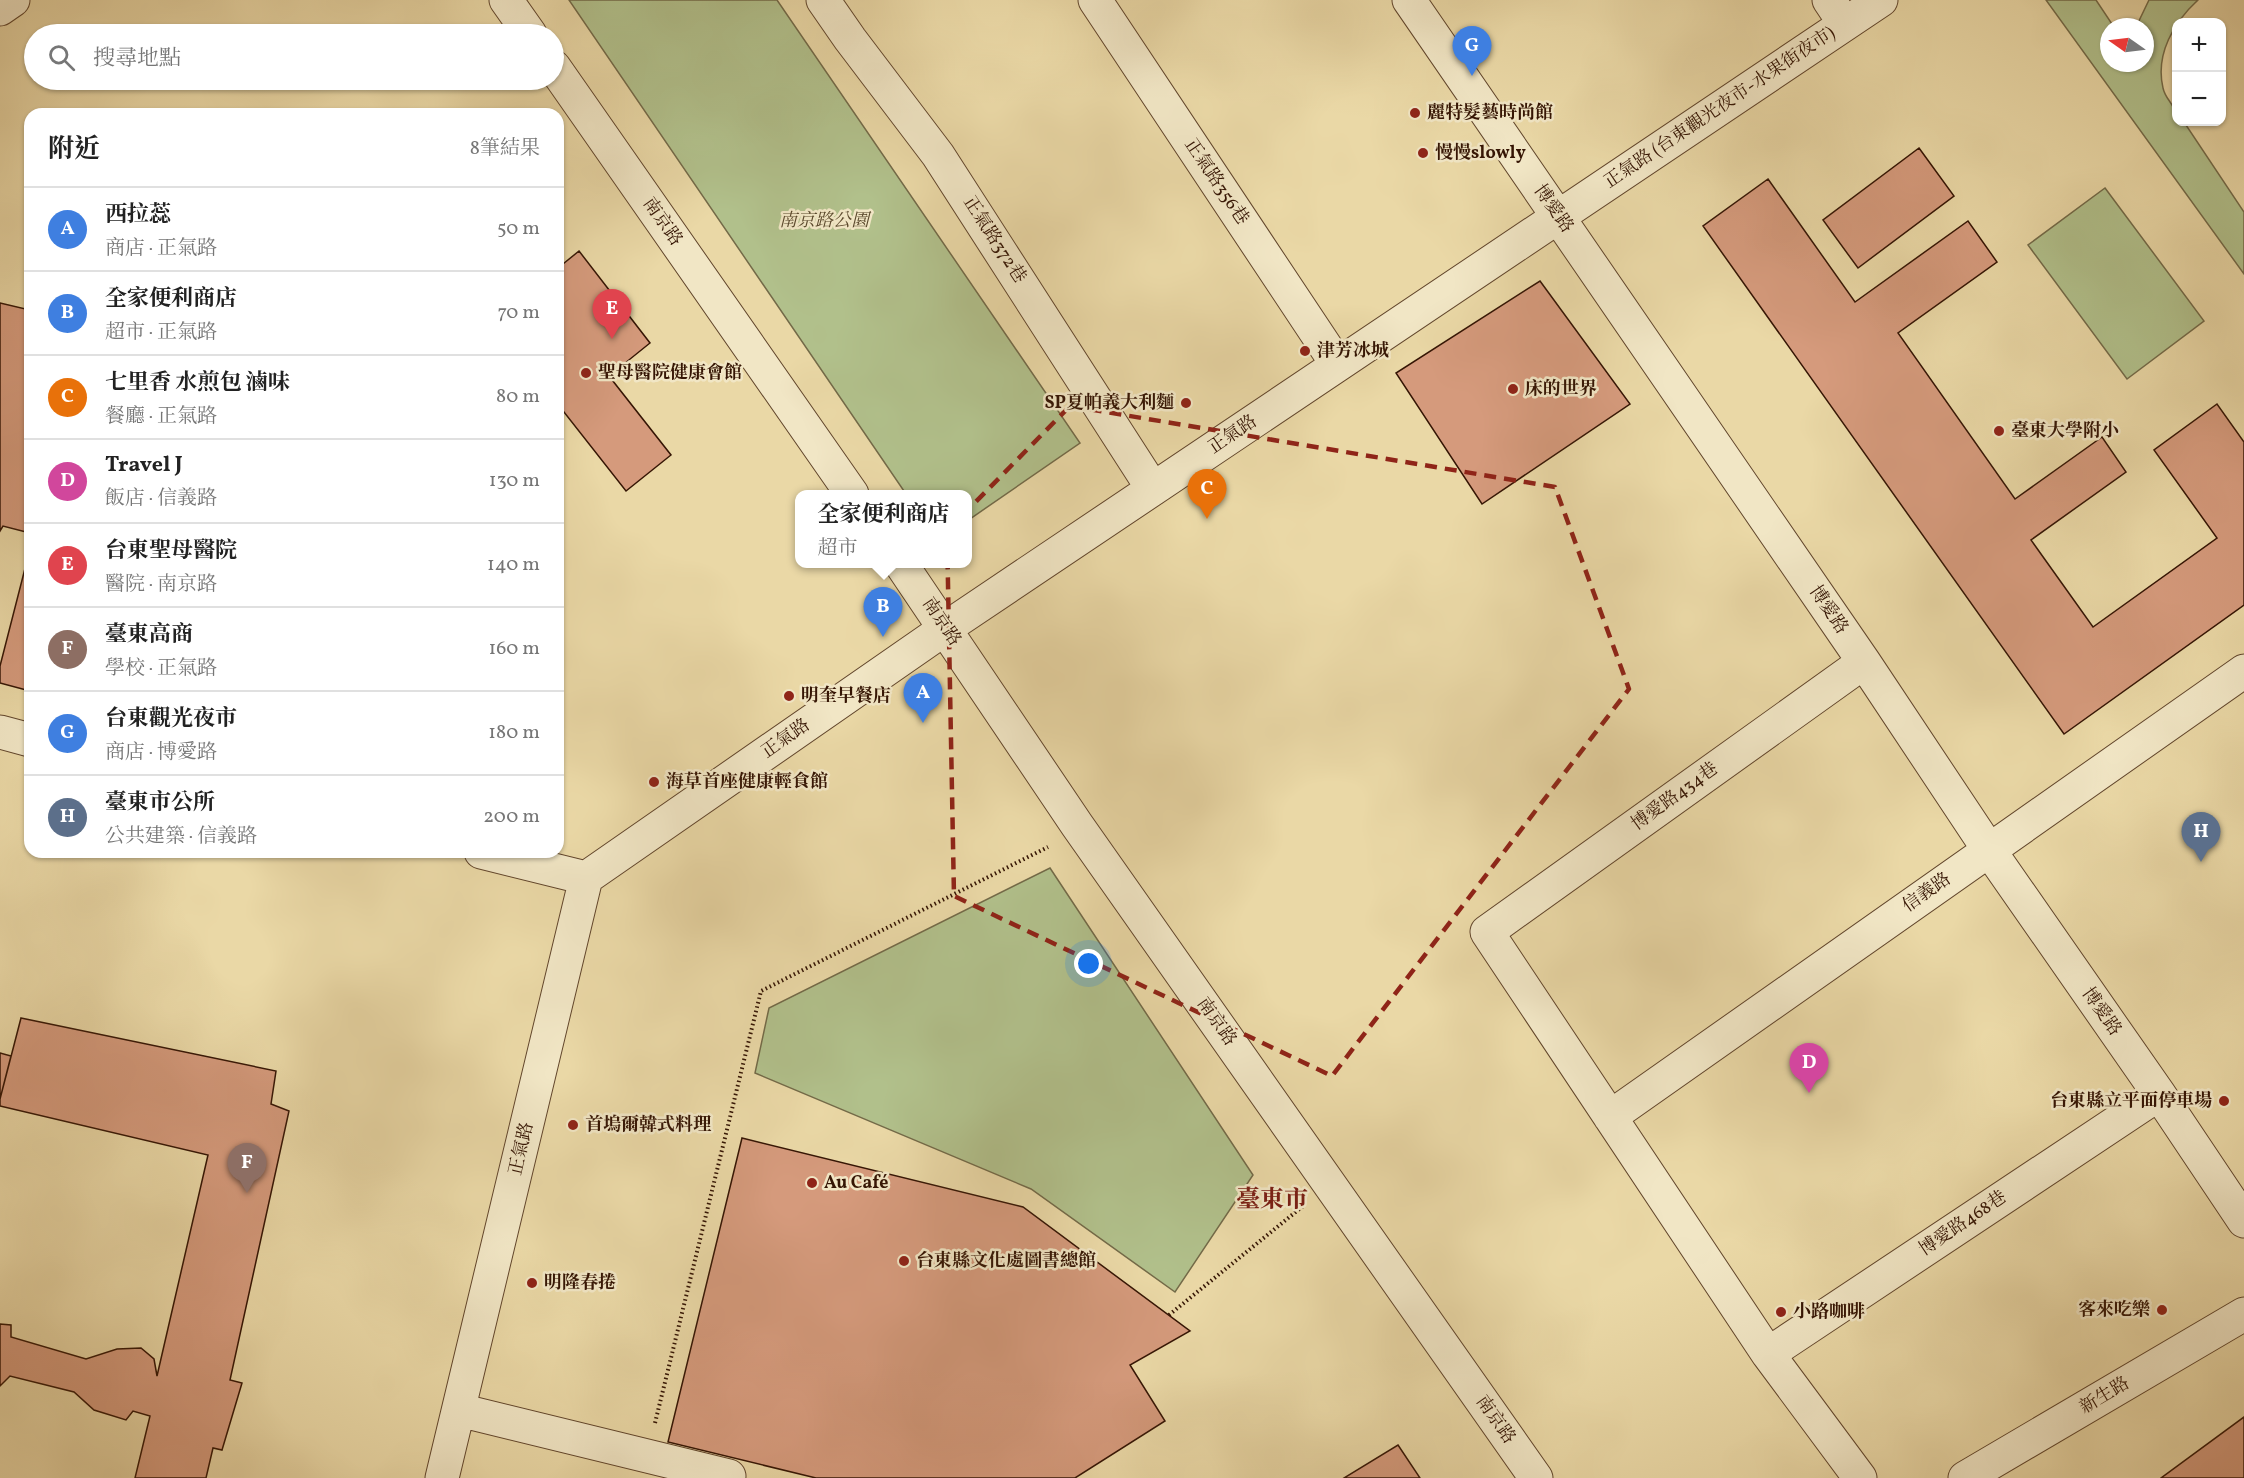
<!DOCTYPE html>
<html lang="zh-TW">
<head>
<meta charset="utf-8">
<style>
	body { margin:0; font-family:Vollkorn,"Noto Serif TC",serif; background:#f2f2f2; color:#222 }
	.controls { position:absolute; right:18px; top:18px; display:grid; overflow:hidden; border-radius:12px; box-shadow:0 2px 4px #0004 }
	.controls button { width:54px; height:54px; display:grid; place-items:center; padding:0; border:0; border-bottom:2px solid #e0e0e0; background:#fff; color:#222; font:30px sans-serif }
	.compass { position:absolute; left:2100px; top:18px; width:54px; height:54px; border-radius:50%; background:#fff; box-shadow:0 2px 4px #0004; rotate:284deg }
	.you { position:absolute; left:1089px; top:964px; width:21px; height:21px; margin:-15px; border:4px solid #fff; border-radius:50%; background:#1a73e8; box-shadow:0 0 0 9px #1a73e833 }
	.badge { display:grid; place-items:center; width:39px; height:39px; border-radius:50%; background:#d93025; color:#fff; font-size:20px; font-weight:700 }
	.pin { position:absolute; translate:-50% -50px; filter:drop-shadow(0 2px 3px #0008) }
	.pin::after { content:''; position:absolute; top:32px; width:21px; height:18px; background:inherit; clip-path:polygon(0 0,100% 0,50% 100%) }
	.popup { position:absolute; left:795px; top:490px; width:177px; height:78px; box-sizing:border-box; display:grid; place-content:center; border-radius:12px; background:#fff; filter:drop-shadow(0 2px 4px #0005); font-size:20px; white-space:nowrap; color:#767676 }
	.popup b { font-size:22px; color:#222 }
	.popup::after { content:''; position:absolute; left:50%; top:100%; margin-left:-12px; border:12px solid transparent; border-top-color:#fff }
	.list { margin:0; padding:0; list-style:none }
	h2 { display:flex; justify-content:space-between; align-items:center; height:78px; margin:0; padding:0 24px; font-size:26px }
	h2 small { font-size:20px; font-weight:400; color:#767676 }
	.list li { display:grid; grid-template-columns:39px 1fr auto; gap:18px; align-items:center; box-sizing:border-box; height:84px; padding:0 24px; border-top:2px solid #e0e0e0 }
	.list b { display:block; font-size:22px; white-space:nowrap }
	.list p { margin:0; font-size:20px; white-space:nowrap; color:#767676 }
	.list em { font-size:20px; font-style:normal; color:#767676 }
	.icon { flex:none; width:33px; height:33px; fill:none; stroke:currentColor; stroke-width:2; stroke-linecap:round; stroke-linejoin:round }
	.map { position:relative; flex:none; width:2244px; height:1478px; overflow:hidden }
	.search { position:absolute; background:#fff; box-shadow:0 2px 4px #0004; left:24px; top:24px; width:540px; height:66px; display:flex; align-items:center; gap:15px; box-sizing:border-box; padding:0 21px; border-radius:33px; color:#767676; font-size:22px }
	.panel { position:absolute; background:#fff; box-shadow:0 2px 4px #0004; left:24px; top:108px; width:540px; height:750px; border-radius:18px }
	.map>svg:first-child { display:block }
</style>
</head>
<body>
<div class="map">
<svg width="2244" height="1478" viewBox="0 0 2244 1478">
	<rect width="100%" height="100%" fill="#ead8a6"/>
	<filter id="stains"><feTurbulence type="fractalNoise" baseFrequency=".00333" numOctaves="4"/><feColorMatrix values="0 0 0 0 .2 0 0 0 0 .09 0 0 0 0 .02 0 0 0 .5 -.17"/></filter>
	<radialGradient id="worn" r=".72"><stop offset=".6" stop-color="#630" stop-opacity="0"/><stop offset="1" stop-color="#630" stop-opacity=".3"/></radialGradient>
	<!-- green -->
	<path fill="#b1c08b" stroke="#736a48" stroke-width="1.5" d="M569,0H777L1080,443L967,521V494H906Z
		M2046,0H2096L2114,27H2109V63H2145V27H2136L2149,0H2198C2174,22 2155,54 2163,88C2166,102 2176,102 2176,122H2184L2244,212V274Z
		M2105,188L2204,321L2127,379L2028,245Z
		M1050,868L1253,1175L1175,1292L1031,1189L755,1073L769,1008Z"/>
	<!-- building -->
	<path fill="#d59a7c" stroke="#351504" stroke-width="1.5" d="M1919,148L1954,196L1858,268L1823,220Z
		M1768,179L1855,302L1968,221L1997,262L1898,333L2015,499L2102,437L2126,472L2031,540L2093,627L2217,538L2154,450L2217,404L2244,442V605L2064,734L1703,226Z
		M579,251L650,343L609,376L671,455L626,491L564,412L558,417V268Z
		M1540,281L1630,404L1482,504L1396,373Z
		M0,303L30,310V533L3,526L0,531Z
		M30,549V691L0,683V666Z
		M21,1018L276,1071L271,1104L289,1111L230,1380L242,1383L222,1450L213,1448L206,1478H135L150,1416L133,1411L126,1420L94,1410L74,1392L10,1376L0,1386V1324L11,1325V1337L86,1359L117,1349L141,1348L154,1359L157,1376L208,1155L0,1106V1099Z
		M0,1053L11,1056L0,1099Z
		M742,1138L1023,1207L1190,1331L1130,1365L1165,1421L1075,1478H816L668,1442Z
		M2244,1417V1478H2161Z
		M1398,1445L1420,1478H1344Z"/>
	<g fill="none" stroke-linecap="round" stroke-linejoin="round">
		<defs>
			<path id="minor" d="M506,0L530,34
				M823,0L850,39L938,155L1153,489
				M1095,0L1337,364
				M1409,0L1864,662L1989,850L2159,1094L2244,1221
				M1829,0L1845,24
				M0,9L13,0
				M554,67L852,494
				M901,564L1077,825L1536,1478
				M0,732L30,740
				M481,852L586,878
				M1610,1117L2244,671
				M1768,1354L2159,1094
				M459,1410L729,1476
				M442,1478L586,878L946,628L1881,0
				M1860,1478L1768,1354L1487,932L1864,662
				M1965,1478L2244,1314"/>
		</defs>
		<!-- minor casing -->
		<use href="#minor" stroke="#62462c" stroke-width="35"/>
		<!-- path -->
		<path stroke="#351504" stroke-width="4" stroke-dasharray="1.5 3" stroke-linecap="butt" d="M1169,1315L1303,1206
			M655,1423L761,991L1048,847"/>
		<!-- minor -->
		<use href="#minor" stroke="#f1e6c5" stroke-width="33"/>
	</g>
	<!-- marked area -->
	<path fill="none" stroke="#8f2418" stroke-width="4.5" stroke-dasharray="12 8" stroke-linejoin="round" d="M1070,406L1555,487L1629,689L1332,1076L954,896L947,531Z"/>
	<!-- markers -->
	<g fill="#8f2418" stroke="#f1e6c5" stroke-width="2">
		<circle cx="1415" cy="113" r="6"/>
		<circle cx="1423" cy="153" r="6"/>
		<circle cx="1305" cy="351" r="6"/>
		<circle cx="586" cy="373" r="6"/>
		<circle cx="1513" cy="389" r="6"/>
		<circle cx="1186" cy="403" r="6"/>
		<circle cx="1999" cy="431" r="6"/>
		<circle cx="789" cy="696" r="6"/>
		<circle cx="654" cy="782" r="6"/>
		<circle cx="2224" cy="1101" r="6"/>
		<circle cx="573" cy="1125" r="6"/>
		<circle cx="812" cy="1183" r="6"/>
		<circle cx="904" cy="1261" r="6"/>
		<circle cx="532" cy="1283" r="6"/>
		<circle cx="2162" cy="1310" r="6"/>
		<circle cx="1781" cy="1312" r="6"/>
	</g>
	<g text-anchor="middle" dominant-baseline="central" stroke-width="5" stroke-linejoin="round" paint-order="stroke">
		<!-- street labels -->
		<g font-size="18" fill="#351504" stroke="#f1e6c5">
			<text transform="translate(1720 108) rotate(-34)">正氣路 (台東觀光夜市-水果街夜市)</text>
			<text transform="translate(1216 182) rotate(56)">正氣路356巷</text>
			<text transform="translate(1553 209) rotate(55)">博愛路</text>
			<text transform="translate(662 222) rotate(55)">南京路</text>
			<text transform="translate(994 240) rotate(57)">正氣路372巷</text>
			<text transform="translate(1233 435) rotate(-34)">正氣路</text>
			<text transform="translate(1828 610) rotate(56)">博愛路</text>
			<text transform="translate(941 622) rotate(56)">南京路</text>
			<text transform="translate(786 739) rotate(-35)">正氣路</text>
			<text transform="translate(1675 797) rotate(-36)">博愛路434巷</text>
			<text transform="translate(1927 893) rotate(-35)">信義路</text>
			<text transform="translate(2101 1012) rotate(55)">博愛路</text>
			<text transform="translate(1216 1022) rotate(55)">南京路</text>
			<text transform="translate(522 1149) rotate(-77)">正氣路</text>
			<text transform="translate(1963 1224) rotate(-34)">博愛路468巷</text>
			<text transform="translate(2105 1396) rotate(-31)">新生路</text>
			<text transform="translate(1495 1420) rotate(55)">南京路</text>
		</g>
		<!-- poi labels -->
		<g font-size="18" font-weight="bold" fill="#351504" stroke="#f1e6c5" text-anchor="start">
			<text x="1427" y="113">麗特髮藝時尚館</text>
			<text x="1435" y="153">慢慢slowly</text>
			<text x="1317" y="351">津芳冰城</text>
			<text x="598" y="373">聖母醫院健康會館</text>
			<text x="1525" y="389">床的世界</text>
			<text x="1174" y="403" text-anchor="end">SP夏帕義大利麵</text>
			<text x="2011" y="431">臺東大學附小</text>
			<text x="801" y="696">明奎早餐店</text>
			<text x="666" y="782">海草首座健康輕食館</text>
			<text x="2212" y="1101" text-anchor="end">台東縣立平面停車場</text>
			<text x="585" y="1125">首塢爾韓式料理</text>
			<text x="824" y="1183">Au Café</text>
			<text x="916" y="1261">台東縣文化處圖書總館</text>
			<text x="544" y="1283">明隆春捲</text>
			<text x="2150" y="1310" text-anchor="end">客來吃樂</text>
			<text x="1793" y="1312">小路咖啡</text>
		</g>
		<!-- park labels -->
		<g font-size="18" font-style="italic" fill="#5a482c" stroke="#f1e6c5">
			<text x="824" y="221">南京路公園</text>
		</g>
		<!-- district labels -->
		<g font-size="24" font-weight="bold" fill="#7a1f14" stroke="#f1e6c5">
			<text x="1272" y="1201">臺東市</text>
		</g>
	</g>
	<rect width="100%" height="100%" filter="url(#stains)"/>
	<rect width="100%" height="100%" fill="url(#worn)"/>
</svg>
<div class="controls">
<button>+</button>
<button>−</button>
</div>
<svg class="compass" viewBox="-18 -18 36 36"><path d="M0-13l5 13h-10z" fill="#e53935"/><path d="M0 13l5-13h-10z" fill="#767676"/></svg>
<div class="you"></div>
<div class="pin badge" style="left:923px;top:723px;background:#3f7fe0">A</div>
<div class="pin badge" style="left:883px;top:637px;background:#3f7fe0">B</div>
<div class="popup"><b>全家便利商店</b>超市</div>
<div class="pin badge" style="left:1207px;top:519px;background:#e8710a">C</div>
<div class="pin badge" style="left:1809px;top:1093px;background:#d1479c">D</div>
<div class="pin badge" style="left:612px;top:339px;background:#e0444e">E</div>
<div class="pin badge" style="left:247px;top:1193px;background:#8d6e63">F</div>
<div class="pin badge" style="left:1472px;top:76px;background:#3f7fe0">G</div>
<div class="pin badge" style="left:2201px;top:862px;background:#5c6f8a">H</div>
<div class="search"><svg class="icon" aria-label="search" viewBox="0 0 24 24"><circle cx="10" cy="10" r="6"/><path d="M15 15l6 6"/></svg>搜尋地點</div>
<section class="panel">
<h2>附近<small>8筆結果</small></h2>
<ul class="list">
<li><span class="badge" style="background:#3f7fe0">A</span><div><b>西拉蕊</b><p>商店 · 正氣路</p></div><em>50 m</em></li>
<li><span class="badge" style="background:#3f7fe0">B</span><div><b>全家便利商店</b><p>超市 · 正氣路</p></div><em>70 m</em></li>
<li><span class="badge" style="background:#e8710a">C</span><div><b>七里香 水煎包 滷味</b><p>餐廳 · 正氣路</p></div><em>80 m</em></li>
<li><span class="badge" style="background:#d1479c">D</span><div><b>Travel J</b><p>飯店 · 信義路</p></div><em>130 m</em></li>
<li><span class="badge" style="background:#e0444e">E</span><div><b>台東聖母醫院</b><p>醫院 · 南京路</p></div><em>140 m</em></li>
<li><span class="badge" style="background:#8d6e63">F</span><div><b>臺東高商</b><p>學校 · 正氣路</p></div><em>160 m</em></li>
<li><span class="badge" style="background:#3f7fe0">G</span><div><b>台東觀光夜市</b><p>商店 · 博愛路</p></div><em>180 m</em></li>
<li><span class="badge" style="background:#5c6f8a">H</span><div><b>臺東市公所</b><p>公共建築 · 信義路</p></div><em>200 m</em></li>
</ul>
</section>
</div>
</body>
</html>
